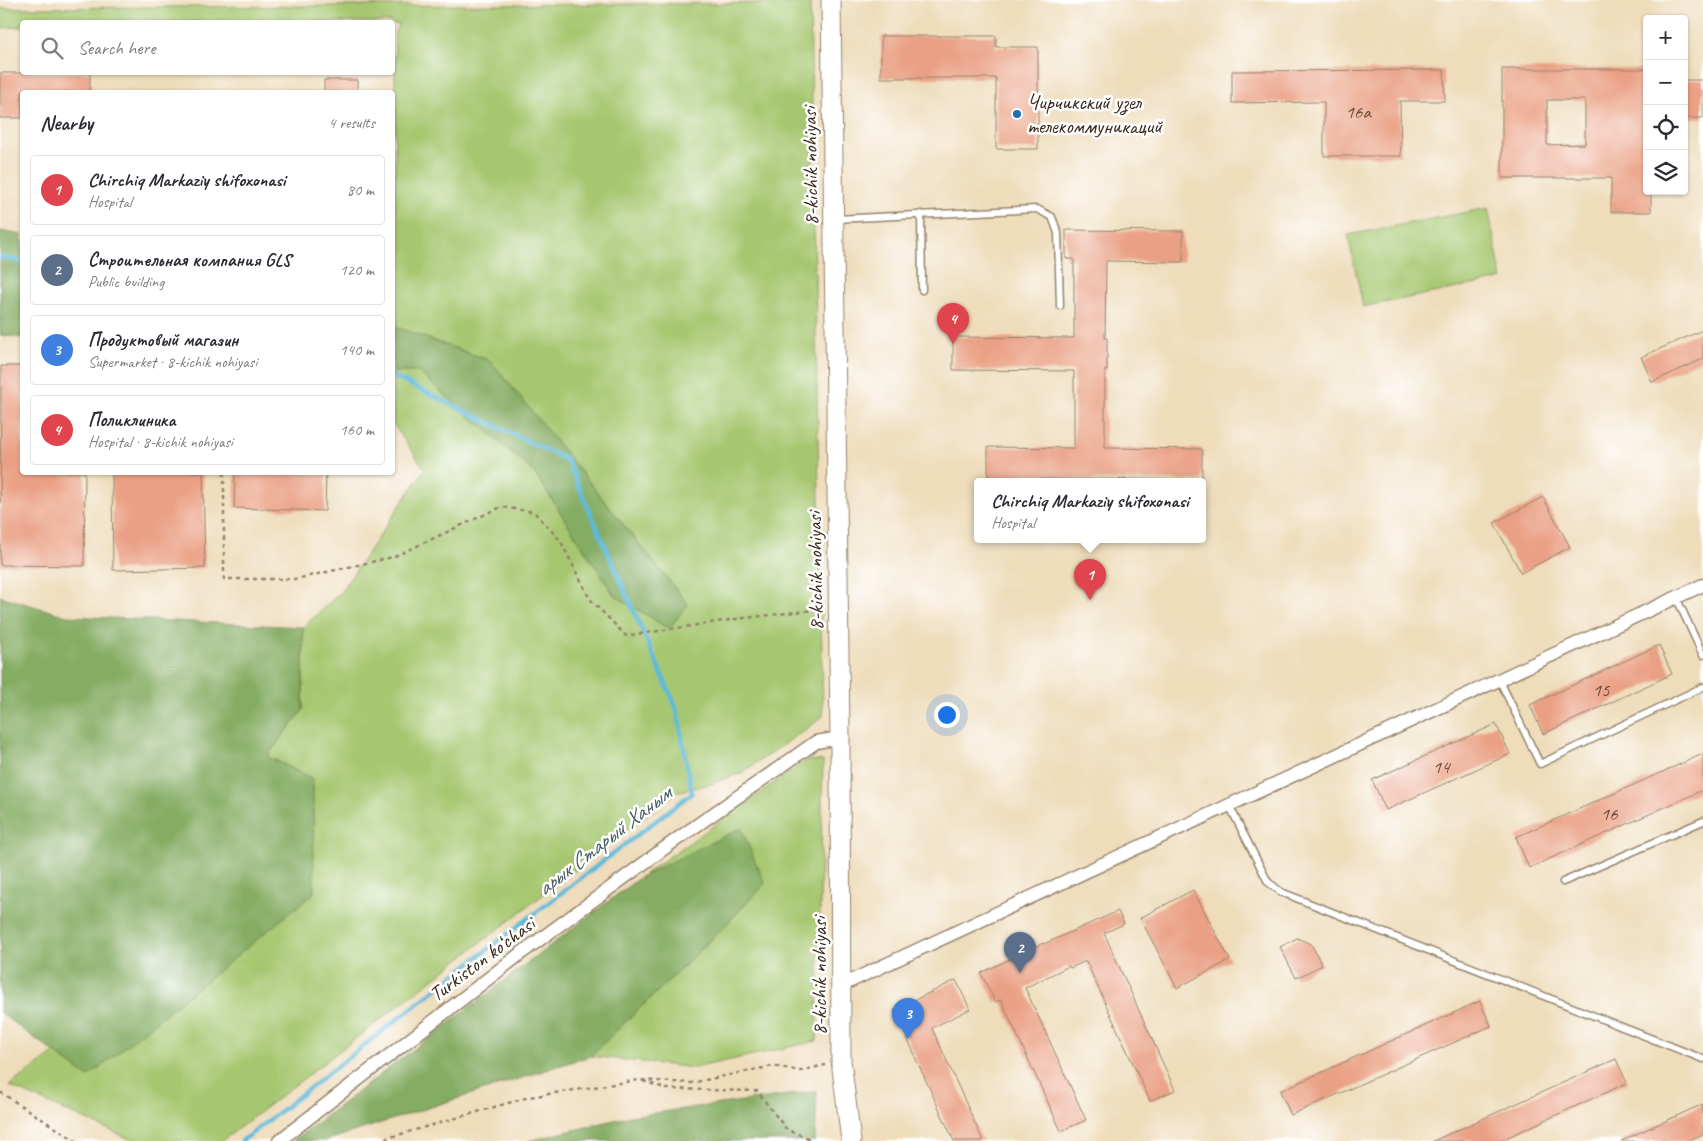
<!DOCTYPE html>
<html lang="en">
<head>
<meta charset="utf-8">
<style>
	body { margin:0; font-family:Caveat,sans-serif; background:#f7f7f7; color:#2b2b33 }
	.controls { position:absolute; right:15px; top:15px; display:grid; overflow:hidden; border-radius:5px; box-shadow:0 1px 4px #0004 }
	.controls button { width:45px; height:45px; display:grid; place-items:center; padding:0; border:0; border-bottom:1px solid #e1e1e2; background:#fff; color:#2b2b33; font:25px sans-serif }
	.you { position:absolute; left:946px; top:714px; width:18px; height:18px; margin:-12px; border:4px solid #fff; border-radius:50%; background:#1a73e8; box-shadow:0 0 0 8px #1a73e833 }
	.badge { display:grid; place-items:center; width:32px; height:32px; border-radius:50%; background:#1f6fb2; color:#fff; font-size:16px; font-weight:700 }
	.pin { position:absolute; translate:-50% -41px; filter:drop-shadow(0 1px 2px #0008) }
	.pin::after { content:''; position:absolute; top:26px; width:18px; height:15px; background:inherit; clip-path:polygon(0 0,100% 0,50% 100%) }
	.popup { position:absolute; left:974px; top:478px; width:232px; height:65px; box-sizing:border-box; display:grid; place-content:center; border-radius:5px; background:#fff; filter:drop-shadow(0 1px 4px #0005); font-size:16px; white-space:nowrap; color:#7c7c81 }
	.popup b { font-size:19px; color:#2b2b33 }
	.popup::after { content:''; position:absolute; left:50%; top:100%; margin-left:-10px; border:10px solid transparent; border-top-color:#fff }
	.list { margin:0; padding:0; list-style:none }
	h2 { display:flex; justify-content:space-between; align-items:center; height:65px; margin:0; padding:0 20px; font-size:21px }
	h2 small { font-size:16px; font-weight:400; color:#7c7c81 }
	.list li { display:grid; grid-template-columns:32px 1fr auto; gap:15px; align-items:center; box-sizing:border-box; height:70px; margin:0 10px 10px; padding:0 10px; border:1px solid #e1e1e2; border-radius:5px }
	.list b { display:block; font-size:19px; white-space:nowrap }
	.list p { margin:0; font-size:16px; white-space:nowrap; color:#7c7c81 }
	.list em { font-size:16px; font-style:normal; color:#7c7c81 }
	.icon { flex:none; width:28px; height:28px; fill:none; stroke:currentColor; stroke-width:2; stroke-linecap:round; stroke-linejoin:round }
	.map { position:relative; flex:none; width:1703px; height:1141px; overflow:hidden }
	.search { position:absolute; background:#fff; box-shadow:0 1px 4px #0004; left:20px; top:20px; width:375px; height:55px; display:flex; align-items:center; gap:12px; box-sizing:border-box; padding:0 18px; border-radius:5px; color:#7c7c81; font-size:19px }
	.panel { position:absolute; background:#fff; box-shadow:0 1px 4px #0004; left:20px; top:90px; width:375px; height:385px; border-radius:5px }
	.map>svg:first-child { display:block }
</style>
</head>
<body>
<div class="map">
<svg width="1703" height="1141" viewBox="0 0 1703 1141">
	<rect width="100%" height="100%" fill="#fff"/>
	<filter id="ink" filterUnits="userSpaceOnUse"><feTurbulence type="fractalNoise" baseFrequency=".02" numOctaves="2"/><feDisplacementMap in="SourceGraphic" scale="10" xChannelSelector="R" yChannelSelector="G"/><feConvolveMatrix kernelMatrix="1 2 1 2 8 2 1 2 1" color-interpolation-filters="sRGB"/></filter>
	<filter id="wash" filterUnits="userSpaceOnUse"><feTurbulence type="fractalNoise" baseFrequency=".0096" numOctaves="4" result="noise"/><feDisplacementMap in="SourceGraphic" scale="20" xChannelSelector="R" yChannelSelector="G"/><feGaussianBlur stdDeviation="1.12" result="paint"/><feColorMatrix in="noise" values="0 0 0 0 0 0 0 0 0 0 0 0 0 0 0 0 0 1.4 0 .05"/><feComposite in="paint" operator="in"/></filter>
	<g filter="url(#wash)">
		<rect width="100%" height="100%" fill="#eedcba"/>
		<!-- green -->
		<path fill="#a6c76f" stroke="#707846" d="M810,3L823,716L805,730L743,772L711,784L677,792L222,1141H134L9,1086L55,1052L89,1076L267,756L303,710V627L340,593L425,469L393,424V363L413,361L534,472L614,595L491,361L397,328L395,317V33L399,24H393L392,22H22V27L0,28V8Z
			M1488,208L1502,279L1363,307L1348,235Z
			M807,760L823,761L817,1041L694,1068L590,1056L716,935L741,829L639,878Z"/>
		<!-- forest -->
		<path fill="#84ac62" stroke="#606b40" d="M0,231L22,235V338L0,335Z
			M393,326L491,361L688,604L669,629L614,595L534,472L418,372H393Z
			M0,596L67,616L303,627V710L267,756L313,779L314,893L88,1077L0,1013Z
			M741,828L765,884L716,935L590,1056L325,1141H293L639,878Z
			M817,1091L815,1141H528L631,1116Z"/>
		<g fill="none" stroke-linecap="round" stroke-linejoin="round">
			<!-- stream -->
			<path stroke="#5cb9da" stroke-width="4.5" d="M0,257L22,262
				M242,1141L445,982L692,793L677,709L567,460L392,376"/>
		</g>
		<g id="blocks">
			<!-- building -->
			<path fill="#eaa084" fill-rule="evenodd" d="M881,36H996V47H1038V149H996V78H881Z
				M1502,69H1647V191H1651V212H1611V178H1502ZM1547,100H1585V144L1547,145Z
				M1444,70L1445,101H1400L1401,156H1324V102L1232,103V71Z
				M0,73H90V92H22V118H0Z
				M324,80H357V92H324Z
				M1684,80H1703V118H1685Z
				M1066,230L1183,231V262L1106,261L1105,338H1107V371L1105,370V448L1202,449V480L988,479V447L1074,448V371L953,370V337L1074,338V259H1066Z
				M1703,330V359L1652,382L1641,357Z
				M1,366H22V472H85L84,566L0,565Z
				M112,472H203L205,568L113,570Z
				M235,472H326L325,511L234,508Z
				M1543,497L1570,547L1521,573L1494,523Z
				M1659,645L1672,674L1543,734L1530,705Z
				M1496,724L1510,754L1386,810L1372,780Z
				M1703,754V790L1529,868L1516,837Z
				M1193,890L1230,960L1177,988L1140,918Z
				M1118,911L1124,924L1104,933L1175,1090L1150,1101L1086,961L1070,968L1069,966L1025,988L1086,1120L1061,1131L1001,1000L995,1002L981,973L1043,943L1044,944Z
				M1297,938L1311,944L1322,965L1296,978L1280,947Z
				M956,980L970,1009L932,1028L983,1141H954L915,1057H916L894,1010Z
				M1480,1001L1491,1026L1291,1115L1280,1091Z
				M1616,1059L1627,1083L1499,1141H1433Z
				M1703,1104V1134L1687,1141H1621Z"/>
		</g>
	</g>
	<g filter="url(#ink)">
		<use href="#blocks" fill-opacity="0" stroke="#94836c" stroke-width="1"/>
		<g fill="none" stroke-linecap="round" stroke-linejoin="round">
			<defs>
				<path id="lane" d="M921,214L922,290
					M835,219L1037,209L1052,217L1058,233L1060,306
					M1676,597L1703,655
					M1499,679L1540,764L1703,687
					M1229,805L1268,882L1281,892L1703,1059
					M1563,882L1703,821"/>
				<path id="street" d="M842,985L1703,585
					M279,1141L520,954L673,842L816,742L840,738"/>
				<path id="secondary" d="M831,0L840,738L841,1060L851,1141"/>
			</defs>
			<!-- lane casing -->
			<use href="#lane" stroke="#94836c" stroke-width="9"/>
			<!-- street casing -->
			<use href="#street" stroke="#94836c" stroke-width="15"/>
			<!-- secondary casing -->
			<use href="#secondary" stroke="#94836c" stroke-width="21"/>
			<!-- path -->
			<path stroke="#94836c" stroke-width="2.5" stroke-dasharray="4 4" stroke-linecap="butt" d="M224,472V579H296L393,557L501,507L534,512L560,540L590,599L626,636L736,619L822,609
				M643,1081L667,1089L757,1091L787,1130L808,1138L810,1141
				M0,1092L76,1141
				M377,1141L529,1097L639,1080L691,1083L773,1066L800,1071L825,1065"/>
			<!-- lane -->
			<use href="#lane" stroke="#fff" stroke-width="6"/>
			<!-- street -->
			<use href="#street" stroke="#fff" stroke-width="12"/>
			<!-- secondary -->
			<use href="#secondary" stroke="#fff" stroke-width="19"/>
		</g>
	</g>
	<!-- markers -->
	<circle fill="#1f6fb2" stroke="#fff" stroke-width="2" cx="1017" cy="114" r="5"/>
	<g text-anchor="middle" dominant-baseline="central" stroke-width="5" stroke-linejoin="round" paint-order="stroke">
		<!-- number labels -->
		<g font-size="19" fill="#674838">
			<text x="1358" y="112">16a</text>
			<text x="1601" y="690">15</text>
			<text x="1441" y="767">14</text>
			<text x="1609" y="814">16</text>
		</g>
		<!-- poi labels -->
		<g font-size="21" fill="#3b2a1e" stroke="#fff" text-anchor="start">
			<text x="1027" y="102">Чирчикский узел<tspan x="1027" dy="24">телекоммуникаций</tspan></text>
		</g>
		<!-- street labels -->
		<g font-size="21" fill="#3b2a1e" stroke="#fff">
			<text transform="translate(810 166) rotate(-91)">8-kichik nohiyasi</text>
			<text transform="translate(815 571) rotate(-91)">8-kichik nohiyasi</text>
			<text transform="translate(482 959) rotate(-37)">Turkiston ko‘chasi</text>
			<text transform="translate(819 976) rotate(-90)">8-kichik nohiyasi</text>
		</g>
		<!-- water labels -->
		<g font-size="22" font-style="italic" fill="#475c60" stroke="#fff">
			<text transform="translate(604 841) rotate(-38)">арык Старый Ханым</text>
		</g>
	</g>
</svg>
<div class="controls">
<button>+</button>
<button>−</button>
<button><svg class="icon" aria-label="locate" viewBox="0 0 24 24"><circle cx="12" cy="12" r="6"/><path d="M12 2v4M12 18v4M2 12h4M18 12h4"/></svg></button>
<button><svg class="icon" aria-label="layers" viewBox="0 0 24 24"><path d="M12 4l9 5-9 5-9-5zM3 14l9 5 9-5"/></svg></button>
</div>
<div class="you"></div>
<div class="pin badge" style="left:1090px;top:600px;background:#e0444e">1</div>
<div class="popup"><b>Chirchiq Markaziy shifoxonasi</b>Hospital</div>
<div class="pin badge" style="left:1020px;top:973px;background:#5c6f8a">2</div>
<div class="pin badge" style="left:908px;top:1039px;background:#3f7fe0">3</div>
<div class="pin badge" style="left:953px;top:344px;background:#e0444e">4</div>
<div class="search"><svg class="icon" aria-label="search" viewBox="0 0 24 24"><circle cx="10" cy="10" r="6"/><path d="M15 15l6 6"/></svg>Search here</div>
<section class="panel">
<h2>Nearby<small>4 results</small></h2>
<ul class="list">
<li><span class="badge" style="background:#e0444e">1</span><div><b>Chirchiq Markaziy shifoxonasi</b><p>Hospital</p></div><em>80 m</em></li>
<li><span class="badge" style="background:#5c6f8a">2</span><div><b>Строительная компания GLS</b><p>Public building</p></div><em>120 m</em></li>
<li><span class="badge" style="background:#3f7fe0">3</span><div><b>Продуктовый магазин</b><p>Supermarket · 8-kichik nohiyasi</p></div><em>140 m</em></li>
<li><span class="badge" style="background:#e0444e">4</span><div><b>Поликлиника</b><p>Hospital · 8-kichik nohiyasi</p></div><em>160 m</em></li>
</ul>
</section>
</div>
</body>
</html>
